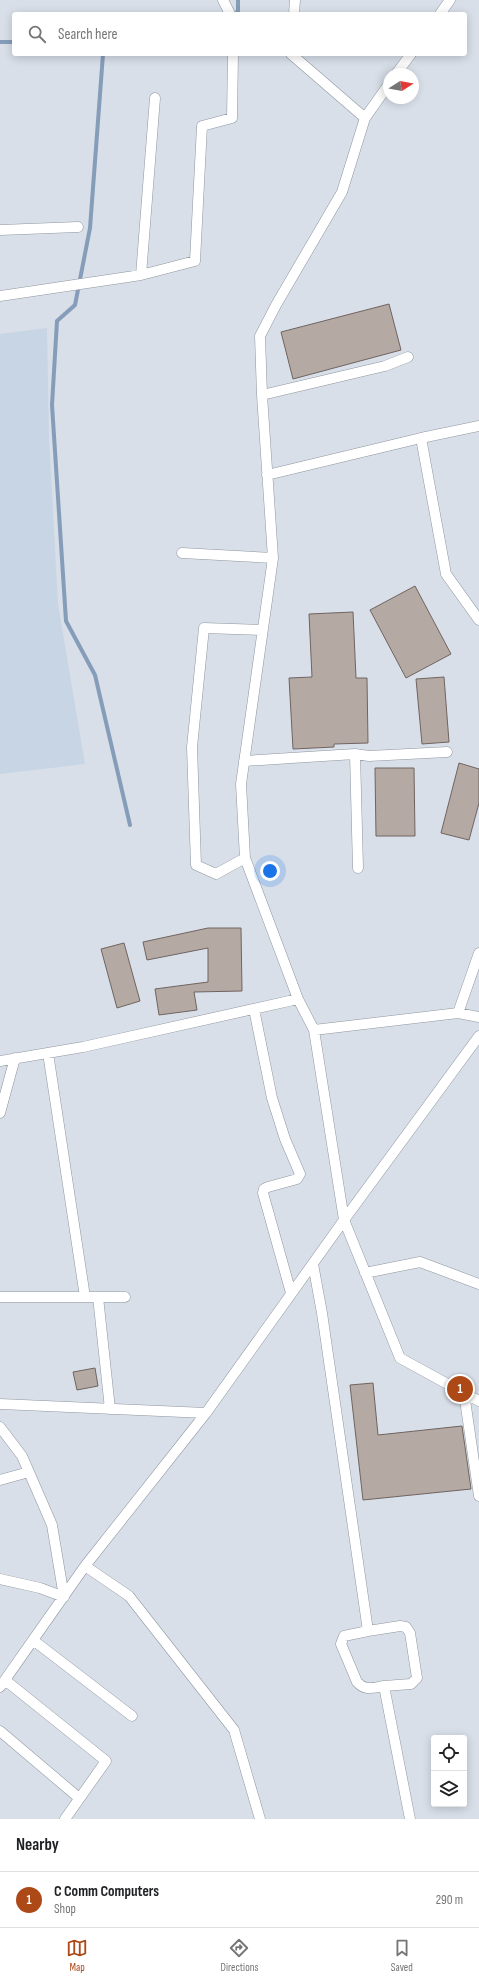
<!DOCTYPE html>
<html lang="en">
<head>
<meta charset="utf-8">
<style>
	body { margin:0; font-family:"Sofia Sans Condensed",sans-serif; background:#f2f2f2; color:#202124 }
	.controls { position:absolute; right:12px; bottom:12px; display:grid; overflow:hidden; border-radius:4px; box-shadow:0 2px 10px #0003 }
	.controls button { width:36px; height:36px; display:grid; place-items:center; padding:0; border:0; border-bottom:1px solid #e0e0e0; background:#fff; color:#202124; font:20px sans-serif }
	.compass { position:absolute; left:383px; top:68px; width:36px; height:36px; border-radius:50%; background:#fff; box-shadow:0 2px 10px #0003; rotate:79deg }
	.you { position:absolute; left:270px; top:871px; width:14px; height:14px; margin:-10px; border:3px solid #fff; border-radius:50%; background:#1a73e8; box-shadow:0 0 0 6px #1a73e833 }
	.badge { display:grid; place-items:center; width:26px; height:26px; border-radius:50%; background:#ad4917; color:#fff; font-size:13px; font-weight:700 }
	.pin { position:absolute; translate:-50% -50%; border:2px solid #fff; box-shadow:0 1px 4px #0006 }
	.list { margin:0; padding:0; list-style:none }
	h2 { display:flex; justify-content:space-between; align-items:center; height:52px; margin:0; padding:0 16px; font-size:17px }
	h2 small { font-size:13px; font-weight:400; color:#757577 }
	.list li { display:grid; grid-template-columns:26px 1fr auto; gap:12px; align-items:center; box-sizing:border-box; height:56px; padding:0 16px; border-top:1px solid #e0e0e0 }
	.list b { display:block; font-size:15px; white-space:nowrap }
	.list p { margin:0; font-size:13px; white-space:nowrap; color:#757577 }
	.list em { font-size:13px; font-style:normal; color:#757577 }
	.icon { flex:none; width:22px; height:22px; fill:none; stroke:currentColor; stroke-width:2; stroke-linecap:round; stroke-linejoin:round }
	.map { position:relative; flex:none; width:479px; height:1819px; overflow:hidden }
	.search { position:absolute; background:#fff; box-shadow:0 2px 10px #0003; left:12px; right:12px; top:12px; height:44px; display:flex; align-items:center; gap:10px; box-sizing:border-box; padding:0 14px; border-radius:4px; color:#757577; font-size:15px }
	.sheet { height:108px; background:#fff }
	nav { display:flex; justify-content:space-around; align-items:center; box-sizing:border-box; height:56px; border-top:1px solid #e0e0e0; background:#fff; font-size:11px; color:#757577 }
	nav a { display:grid; justify-items:center; gap:2px }
	nav .on { color:#ad4917 }
	.map>svg:first-child { display:block }
</style>
</head>
<body>
<div class="map">
<svg width="479" height="1819" viewBox="0 0 479 1819">
	<rect width="100%" height="100%" fill="#d8dfe9"/>
	<!-- built -->
	<path fill="#c8d5e4" d="M47,328L49,437L58,604L85,764L0,774V334Z"/>
	<g fill="none" stroke-linecap="round" stroke-linejoin="round">
		<!-- stream -->
		<path stroke="#869db9" stroke-width="4" d="M235,14L238,11V0
			M0,42H14
			M103,54L90,228L75,305L57,321L52,405L66,621L95,675L130,825"/>
	</g>
	<!-- building -->
	<path fill="#b5a9a4" stroke="#6f6460" d="M389,304L401,350L293,379L281,332Z
		M415,586L451,654L406,678L370,610Z
		M353,612L356,678H367L368,743L334,744V747L293,749L289,678L312,677L309,614Z
		M444,677L449,742L422,744L416,679Z
		M459,763L479,769V803L469,840L441,833Z
		M375,768H414L415,836H376Z
		M208,928H241L242,991L194,992L197,1010L159,1015L155,989L208,982V948L147,960L143,942Z
		M124,943L140,1001L117,1008L101,949Z
		M95,1368L98,1386L77,1390L73,1372Z
		M373,1383L378,1435L462,1426L471,1489L363,1500L350,1385Z"/>
	<g fill="none" stroke-linecap="round" stroke-linejoin="round">
		<defs>
			<path id="street" d="M223,0L230,14
				M294,14L295,0
				M440,14L450,0
				M291,54L365,118
				M396,74L411,54
				M0,230L78,227
				M141,275L155,98
				M0,296L141,275L195,261L202,126L232,118L233,54
				M262,395L385,366L408,357
				M479,426L421,438L446,574L479,620
				M267,475L421,438
				M182,553L273,558
				M355,754L358,868
				M244,761L355,754L369,756L447,752
				M245,858L216,874L196,865L192,747L204,628L262,630
				M254,1009L272,1098L285,1139L300,1174L297,1179L268,1187L264,1189L263,1193L291,1293
				M458,1013L479,953
				M314,1030L458,1013L479,1017
				M479,1036L344,1220L400,1358L464,1393L479,1496
				M48,1053L85,1297
				M0,1061L83,1047L298,999
				M0,1113L15,1058
				M313,1264L322,1313L368,1631L344,1636L341,1644L357,1682C365,1691 372,1688 384,1686L410,1819
				M365,1273L420,1262L479,1284
				M0,1297H125
				M98,1297L110,1409
				M464,1393L479,1401
				M0,1404L206,1413
				M0,1427L22,1456L52,1525L64,1597L40,1588L0,1579
				M0,1480L29,1472
				M85,1566L129,1596L234,1730L260,1819
				M368,1631L400,1626L406,1627L410,1633L417,1678L411,1684L384,1686
				M33,1640L132,1716
				M5,1680L106,1761L65,1819
				M0,1687L85,1566L206,1413L344,1220L314,1030L298,999L245,858L241,784L273,558L262,395L260,336L276,305L342,192L365,118L389,84
				M0,1731L79,1798"/>
		</defs>
		<!-- street casing -->
		<use href="#street" stroke="#8f969f" stroke-width="11"/>
		<!-- street -->
		<use href="#street" stroke="#fff" stroke-width="10"/>
	</g>
</svg>
<div class="controls">
<button><svg class="icon" aria-label="locate" viewBox="0 0 24 24"><circle cx="12" cy="12" r="6"/><path d="M12 2v4M12 18v4M2 12h4M18 12h4"/></svg></button>
<button><svg class="icon" aria-label="layers" viewBox="0 0 24 24"><path d="M12 4l9 5-9 5-9-5zM3 14l9 5 9-5"/></svg></button>
</div>
<svg class="compass" viewBox="-18 -18 36 36"><path d="M0-13l5 13h-10z" fill="#e53935"/><path d="M0 13l5-13h-10z" fill="#757577"/></svg>
<div class="you"></div>
<div class="pin badge" style="left:460px;top:1389px">1</div>
<div class="search"><svg class="icon" aria-label="search" viewBox="0 0 24 24"><circle cx="10" cy="10" r="6"/><path d="M15 15l6 6"/></svg>Search here</div>
</div>
<section class="sheet">
<h2>Nearby<small></small></h2>
<ul class="list">
<li><span class="badge">1</span><div><b>C Comm Computers</b><p>Shop</p></div><em>290 m</em></li>
</ul>
</section>
<nav>
<a class="on"><svg class="icon" aria-label="map" viewBox="0 0 24 24"><path d="M3 6l6-2 6 2 6-2v14l-6 2-6-2-6 2zM9 4v14M15 6v14"/></svg>Map</a>
<a><svg class="icon" aria-label="directions" viewBox="0 0 24 24"><path d="M12 3l9 9-9 9-9-9zM9 14v-3h6M13 9l2 2-2 2"/></svg>Directions</a>
<a><svg class="icon" aria-label="saved" viewBox="0 0 24 24"><path d="M7 4h10v16l-5-4-5 4z"/></svg>Saved</a>
</nav>
</body>
</html>
